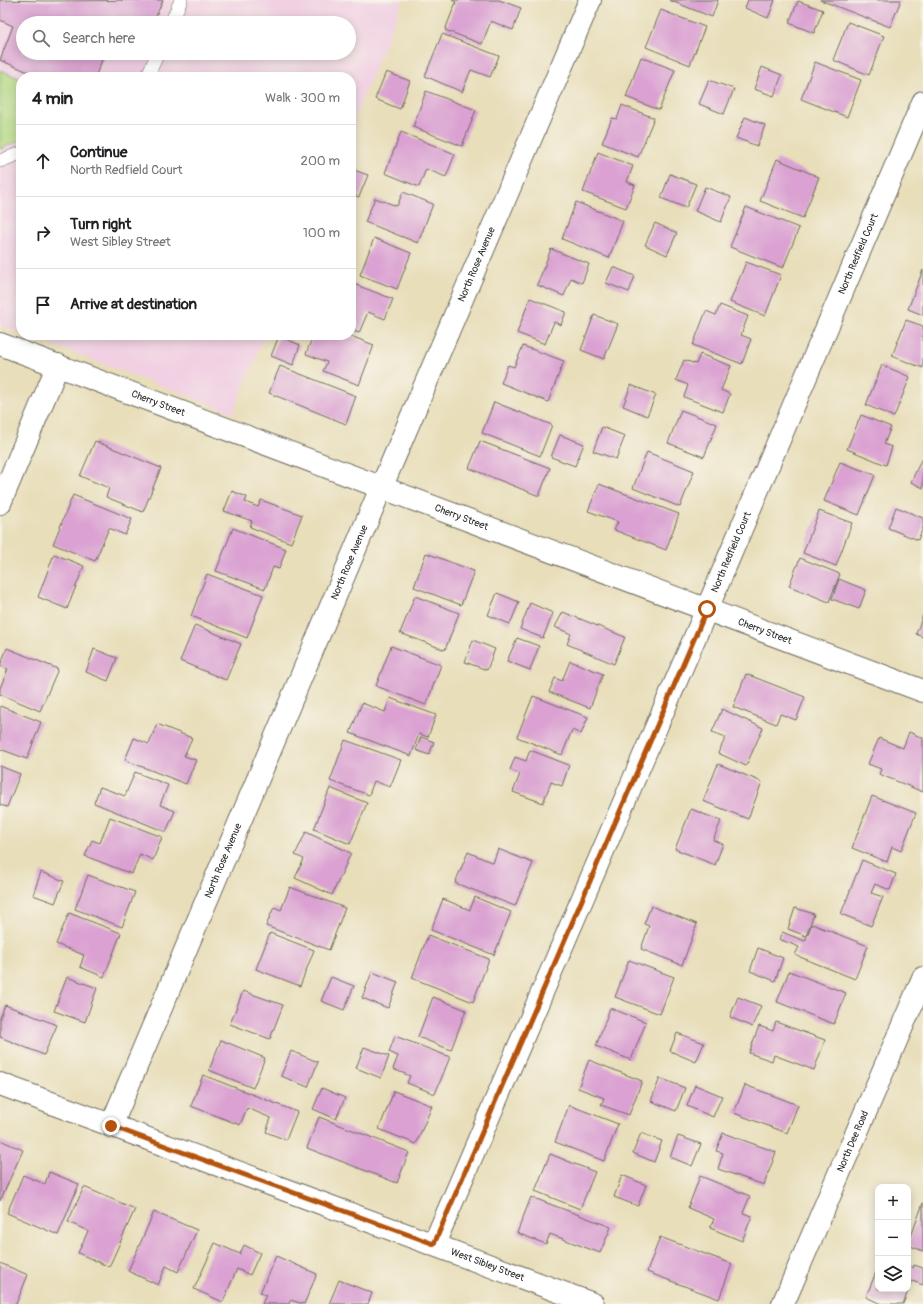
<!DOCTYPE html>
<html lang="en">
<head>
<meta charset="utf-8">
<style>
	body { margin:0; font-family:Pangolin,sans-serif; background:#f6f6f6; color:#202124 }
	.controls { position:absolute; right:12px; bottom:12px; display:grid; overflow:hidden; border-radius:8px; box-shadow:0 2px 10px #0003 }
	.controls button { width:36px; height:36px; display:grid; place-items:center; padding:0; border:0; border-bottom:1px solid #e0e0e0; background:#fff; color:#202124; font:20px sans-serif }
	.stop { position:absolute; width:12px; height:12px; margin:-9px; border:3px solid #b45309; border-radius:50%; background:#fff }
	.stop.end { background:#b45309; border-color:#fff; box-shadow:0 1px 4px #0008 }
	.list { margin:0; padding:0; list-style:none }
	h2 { display:flex; justify-content:space-between; align-items:center; height:52px; margin:0; padding:0 16px; font-size:17px }
	h2 small { font-size:13px; font-weight:400; color:#757577 }
	.list li { display:grid; grid-template-columns:26px 1fr auto; gap:12px; align-items:center; box-sizing:border-box; height:72px; padding:0 16px; border-top:1px solid #e0e0e0 }
	.list b { display:block; font-size:15px; white-space:nowrap }
	.list p { margin:0; font-size:13px; white-space:nowrap; color:#757577 }
	.list em { font-size:13px; font-style:normal; color:#757577 }
	.icon { flex:none; width:22px; height:22px; fill:none; stroke:currentColor; stroke-width:2; stroke-linecap:round; stroke-linejoin:round }
	.map { position:relative; flex:none; width:923px; height:1304px; overflow:hidden }
	.search { position:absolute; background:#fff; box-shadow:0 2px 10px #0003; left:16px; top:16px; width:340px; height:44px; display:flex; align-items:center; gap:10px; box-sizing:border-box; padding:0 14px; border-radius:22px; color:#757577; font-size:15px }
	.panel { position:absolute; background:#fff; box-shadow:0 2px 10px #0003; left:16px; top:72px; width:340px; height:268px; border-radius:16px }
	.map>svg:first-child { display:block }
</style>
</head>
<body>
<div class="map">
<svg width="923" height="1304" viewBox="0 0 923 1304">
	<rect width="100%" height="100%" fill="#f7f3e8"/>
	<filter id="ink" filterUnits="userSpaceOnUse"><feTurbulence type="fractalNoise" baseFrequency=".025" numOctaves="2"/><feDisplacementMap in="SourceGraphic" scale="8" xChannelSelector="R" yChannelSelector="G"/><feConvolveMatrix kernelMatrix="1 2 1 2 8 2 1 2 1" color-interpolation-filters="sRGB"/></filter>
	<filter id="wash" filterUnits="userSpaceOnUse"><feTurbulence type="fractalNoise" baseFrequency=".012" numOctaves="4" result="noise"/><feDisplacementMap in="SourceGraphic" scale="16" xChannelSelector="R" yChannelSelector="G"/><feGaussianBlur stdDeviation="0.9" result="paint"/><feColorMatrix in="noise" values="0 0 0 0 0 0 0 0 0 0 0 0 0 0 0 0 0 1.4 0 .05"/><feComposite in="paint" operator="in"/></filter>
	<g filter="url(#wash)">
		<rect width="100%" height="100%" fill="#e8deba"/>
		<!-- built -->
		<path fill="#f1d0e3" fill-rule="evenodd" d="M0,0H403L351,126V77H21V333L0,325ZM23,23H349V53H23Z
			M27,335H265L233,413Z"/>
		<!-- green -->
		<path fill="#b2d882" stroke="#6e8256" d="M0,70L21,79V140L0,149Z"/>
		<g id="blocks">
			<!-- building -->
			<path fill="#daa1d2" d="M0,0L46,1L163,0L153,23H23V53H105L95,77H40L0,60L13,26L0,20Z
				M452,0H499L521,8L513,30L491,21L482,44L445,30L456,2Z
				M669,0H718L712,17Z
				M748,0H775L768,18L745,8Z
				M820,0H901L890,27Z
				M798,1L823,10L814,33L789,23Z
				M661,10L705,27L690,65L646,47Z
				M848,22L884,36L869,75L833,60Z
				M442,34L499,56L490,77L471,70L462,92L425,76Z
				M641,57L675,70L659,110L626,97Z
				M815,62L861,80L847,117L801,99Z
				M762,67L782,75L774,96L754,89Z
				M386,72L410,81L400,109L375,99Z
				M709,80L734,89L724,114L699,104Z
				M426,91L476,110L462,146L413,127Z
				M622,105L654,118L638,157L602,143L612,118L617,119Z
				M745,117L765,125L757,146L736,138Z
				M401,132L455,154L446,177L426,169L419,187L385,173Z
				M598,152L633,166L627,182L635,185L626,208L583,192Z
				M777,159L819,177L803,218L760,201Z
				M351,169L368,175L359,197L351,194Z
				M670,174L696,184L686,208L661,198Z
				M705,187L731,197L721,222L695,211Z
				M403,192L433,204L418,243L365,222L375,198L397,206Z
				M576,202L623,221L609,258L562,239Z
				M746,207L799,228L783,268L730,247Z
				M655,223L677,233L667,255L645,245Z
				M374,238L411,253L397,289L360,275Z
				M551,249L589,264L582,283L571,278L564,296L537,285Z
				M746,262L781,275L765,316L730,302Z
				M613,267L635,276L629,292L606,283Z
				M923,270V315L908,309Z
				M351,283L393,299L385,319L368,312L359,333L351,330Z
				M530,298L566,312L561,325L554,322L545,344L517,333Z
				M720,305L748,316L741,335L751,339L742,364L693,345L706,311L716,315Z
				M594,315L618,324L604,359L581,350Z
				M906,320L923,326V368L892,356Z
				M313,335H348L374,345L359,385L323,371L327,362L306,354Z
				M279,336L300,345L293,365L271,356Z
				M523,346L564,361L548,402L501,383L508,365L514,367Z
				M700,354L731,366L721,390L730,394L723,412L684,397L688,385L676,380L684,360L696,364Z
				M882,365L910,377L894,417L866,405Z
				M280,366L356,396L346,424L269,393Z
				M631,385L656,395L647,416L623,406Z
				M494,402L552,425L540,456L482,433Z
				M681,410L717,424L704,457L668,443Z
				M861,415L891,427L884,444L892,447L886,465L847,449Z
				M602,427L625,436L616,459L593,451Z
				M560,435L584,444L575,466L551,457Z
				M95,441L161,468L143,512L106,497L109,488L80,476Z
				M480,441L550,468L539,496L469,468Z
				M647,452L694,471L680,507L633,488Z
				M921,460L923,461V488L911,482Z
				M840,462L875,475L859,515L824,501Z
				M599,484L679,514L666,550L614,530L618,522L588,511Z
				M232,491L247,497L245,502L258,507L261,500L302,515L291,543L250,527L252,521L224,511Z
				M73,495L132,519L125,535L109,528L95,561L53,544Z
				M896,507L923,518V527L918,540L888,528Z
				M819,511L852,523L836,566L803,553Z
				M233,528L286,549L279,569L273,567L265,589L216,571Z
				M426,553L474,571L461,605L414,587Z
				M54,554L84,566L67,609L38,597Z
				M800,558L840,574L829,602L789,586Z
				M207,574L263,595L247,638L191,616Z
				M839,579L866,590L859,609L832,599Z
				M497,593L519,602L510,624L488,615Z
				M415,596L459,613L445,650L400,633Z
				M530,603L553,613L543,638L520,629Z
				M563,612L625,637L614,664L567,644L571,634L555,627Z
				M923,615V637L916,634Z
				M195,625L241,644L226,680L180,661Z
				M517,638L539,646L530,670L507,661Z
				M473,640L495,649L487,670L465,662Z
				M391,646L441,665L426,705L376,686Z
				M7,648L58,669L40,711L0,694V688L8,669L0,666Z
				M94,649L117,658L108,681L86,672Z
				M570,661L603,674L590,708L549,692L555,678L562,681Z
				M746,674L805,697L796,720L780,714L776,724L733,707Z
				M533,696L588,717L581,734L572,730L562,755L517,737Z
				M390,698L436,715L428,737L419,734L411,756L350,733L362,703L385,712Z
				M0,706L41,722L27,759L0,749Z
				M722,709L763,728L746,766L718,753L726,737L712,732Z
				M157,724L192,738L184,756L196,760L186,784L125,760L134,738L149,744Z
				M909,732L923,738V792L879,774L881,769L868,764L879,738L903,748Z
				M421,737L434,742L429,755L416,750Z
				M345,740L401,760L390,787L374,781L369,795L330,781Z
				M530,750L569,765L562,786L551,782L543,803L513,792L520,774L510,770L515,757L526,761Z
				M718,764L762,782L748,819L703,801Z
				M0,766L20,774L7,807L0,805Z
				M135,772L168,785L160,805L175,811L166,832L94,803L100,787L125,796Z
				M330,788L367,803L350,844L314,829Z
				M872,796L916,813L901,851L892,847L887,862L852,848Z
				M691,809L721,821L713,840L723,844L715,865L675,849Z
				M110,817L162,837L153,860L140,854L132,874L85,856L92,840L100,843Z
				M306,832L351,853L332,895L295,878L304,859L295,855Z
				M498,849L533,863L515,906L455,883L468,852L493,863Z
				M862,860L896,874L890,890L875,884L871,893L883,897L871,926L841,914Z
				M41,872L64,881L55,903L33,895Z
				M88,875L135,892L122,927L75,909Z
				M290,887L345,908L329,950L266,926L274,907L281,910Z
				M475,897L511,912L494,955L431,930L443,899L470,910Z
				M651,906L697,924L682,965L641,949L649,926L644,924Z
				M795,908L814,914L806,936L788,929Z
				M69,913L121,933L104,977L80,967L84,955L56,944Z
				M812,924L868,946L855,979L795,955L799,947L779,939L782,932L805,941Z
				M270,933L314,950L300,986L256,969Z
				M428,935L489,959L473,1002L412,978Z
				M758,948L783,958L775,981L750,971Z
				M629,960L674,977L660,1014L615,997Z
				M789,971L846,993L834,1024L777,1002Z
				M372,972L398,982L388,1008L362,998Z
				M67,977L97,988L85,1022L54,1011Z
				M331,977L354,986L344,1010L321,1001Z
				M243,991L283,1005L270,1039L230,1024Z
				M433,997L466,1010L451,1050L418,1037Z
				M738,997L761,1006L752,1027L730,1017Z
				M5,1005L57,1025L44,1055L0,1037V1018Z
				M610,1008L646,1022L631,1060L596,1046Z
				M776,1022L825,1040L814,1070L774,1055L772,1061L749,1053L759,1026L773,1031Z
				M677,1033L704,1043L696,1062L670,1051Z
				M395,1036L450,1057L435,1094L407,1083L410,1076L393,1069L398,1056L389,1052Z
				M221,1040L265,1058L253,1088L209,1070Z
				M364,1047L389,1056L381,1078L356,1068Z
				M291,1051L318,1062L308,1087L281,1076Z
				M589,1060L642,1081L629,1115L601,1105L604,1098L578,1088Z
				M203,1075L297,1112L286,1140L266,1132L271,1118L247,1108L240,1125L191,1106Z
				M660,1078L685,1088L676,1111L651,1101Z
				M695,1085L722,1096L713,1117L687,1106Z
				M745,1085L798,1105L787,1133L734,1113Z
				M322,1088L345,1098L336,1119L313,1109Z
				M394,1091L432,1106L416,1144L379,1129Z
				M569,1105L618,1124L604,1161L555,1142Z
				M319,1117L409,1152L397,1183L307,1148Z
				M641,1133L662,1141L654,1162L633,1153Z
				M723,1133L776,1152L764,1185L718,1169L723,1153L716,1151Z
				M678,1136L701,1144L692,1166L670,1157Z
				M0,1140L23,1150L0,1201Z
				M550,1154L595,1172L580,1209L535,1191Z
				M49,1172L79,1184L58,1235L7,1213L23,1175L45,1184Z
				M622,1175L646,1185L638,1206L614,1197Z
				M700,1176L750,1196L743,1213L752,1216L742,1241L710,1228L714,1219L688,1208Z
				M84,1187L135,1209L109,1267L78,1253L88,1231L68,1222Z
				M531,1197L611,1227L600,1253L550,1234L546,1244L517,1233Z
				M923,1203V1251L908,1245Z
				M154,1212L197,1230L178,1272L166,1266L158,1285L128,1271Z
				M660,1237L732,1264L719,1299L647,1272Z
				M215,1243L240,1254L244,1245L260,1253L250,1275L237,1269L223,1302L194,1289Z
				M276,1256L317,1274L304,1304L290,1300L289,1304H262L266,1295L260,1293Z
				M0,1263L28,1275L16,1304H0Z
				M908,1265L913,1268L914,1265L923,1268V1285L912,1281L903,1304H881L866,1297L878,1267V1289H908Z
				M339,1280L372,1293L368,1304H329Z"/>
		</g>
	</g>
	<g filter="url(#ink)">
		<use href="#blocks" fill-opacity="0" stroke="#6d6a5d" stroke-width="1"/>
		<g fill="none" stroke-linecap="round" stroke-linejoin="round">
			<defs>
				<path id="lane" d="M171,23L181,0
					M147,77L158,53
					M0,161L21,153"/>
				<g id="street">
					<path id="s1" d="M0,344L923,691"/>
					<path d="M0,503L58,365"/>
					<path id="s2" d="M0,1084L593,1304"/>
					<path id="s3" d="M111,1126L381,488L590,0"/>
					<path id="s4" d="M434,1244L707,609L923,102"/>
				</g>
				<g id="secondary">
					<path id="s5" d="M783,1304L923,978"/>
				</g>
			</defs>
			<!-- lane casing -->
			<use href="#lane" stroke="#6d6a5d" stroke-width="14"/>
			<!-- street casing -->
			<use href="#street" stroke="#6d6a5d" stroke-width="24"/>
			<!-- secondary casing -->
			<use href="#secondary" stroke="#6d6a5d" stroke-width="24"/>
			<!-- lane -->
			<use href="#lane" stroke="#fff" stroke-width="13"/>
			<!-- street -->
			<use href="#street" stroke="#fff" stroke-width="22"/>
			<!-- secondary -->
			<use href="#secondary" stroke="#fff" stroke-width="22"/>
		</g>
	</g>
	<g fill="none" stroke-linecap="round" stroke-linejoin="round" filter="url(#ink)">
		<!-- route -->
		<path stroke="#b45309" stroke-width="5" d="M111,1126L434,1244L707,609"/>
	</g>
	<g text-anchor="middle" dominant-baseline="central" stroke-width="3.5" stroke-linejoin="round" paint-order="stroke">
		<!-- street labels -->
		<g font-size="10" fill="#2b2b2b" stroke="#f7f3e8">
			<text stroke="none"><textPath href="#s4" startOffset="1077">North Redfield Court</textPath></text>
			<text stroke="none"><textPath href="#s3" startOffset="936">North Rose Avenue</textPath></text>
			<text stroke="none"><textPath href="#s1" startOffset="169">Cherry Street</textPath></text>
			<text stroke="none"><textPath href="#s1" startOffset="493">Cherry Street</textPath></text>
			<text stroke="none"><textPath href="#s4" startOffset="753">North Redfield Court</textPath></text>
			<text stroke="none"><textPath href="#s3" startOffset="612">North Rose Avenue</textPath></text>
			<text stroke="none"><textPath href="#s1" startOffset="817">Cherry Street</textPath></text>
			<text stroke="none"><textPath href="#s3" startOffset="288">North Rose Avenue</textPath></text>
			<text stroke="none"><textPath href="#s5" startOffset="177">North Dee Road</textPath></text>
			<text stroke="none"><textPath href="#s2" startOffset="520">West Sibley Street</textPath></text>
		</g>
	</g>
</svg>
<div class="controls">
<button>+</button>
<button>−</button>
<button><svg class="icon" aria-label="layers" viewBox="0 0 24 24"><path d="M12 4l9 5-9 5-9-5zM3 14l9 5 9-5"/></svg></button>
</div>
<div class="stop" style="left:707px;top:609px"></div>
<div class="stop end" style="left:111px;top:1126px"></div>
<div class="search"><svg class="icon" aria-label="search" viewBox="0 0 24 24"><circle cx="10" cy="10" r="6"/><path d="M15 15l6 6"/></svg>Search here</div>
<section class="panel">
<h2>4 min<small>Walk · 300 m</small></h2>
<ul class="list">
<li><svg class="icon" aria-label="ahead" viewBox="0 0 24 24"><path d="M12 20V5M6 11l6-6 6 6"/></svg><div><b>Continue</b><p>North Redfield Court</p></div><em>200 m</em></li>
<li><svg class="icon" aria-label="right" viewBox="0 0 24 24"><path d="M7 20v-9h11M14 6l5 5-5 5"/></svg><div><b>Turn right</b><p>West Sibley Street</p></div><em>100 m</em></li>
<li><svg class="icon" aria-label="arrive" viewBox="0 0 24 24"><path d="M6 21V4h12l-3 4 3 4H6"/></svg><div><b>Arrive at destination</b></div></li>
</ul>
</section>
</div>
</body>
</html>
